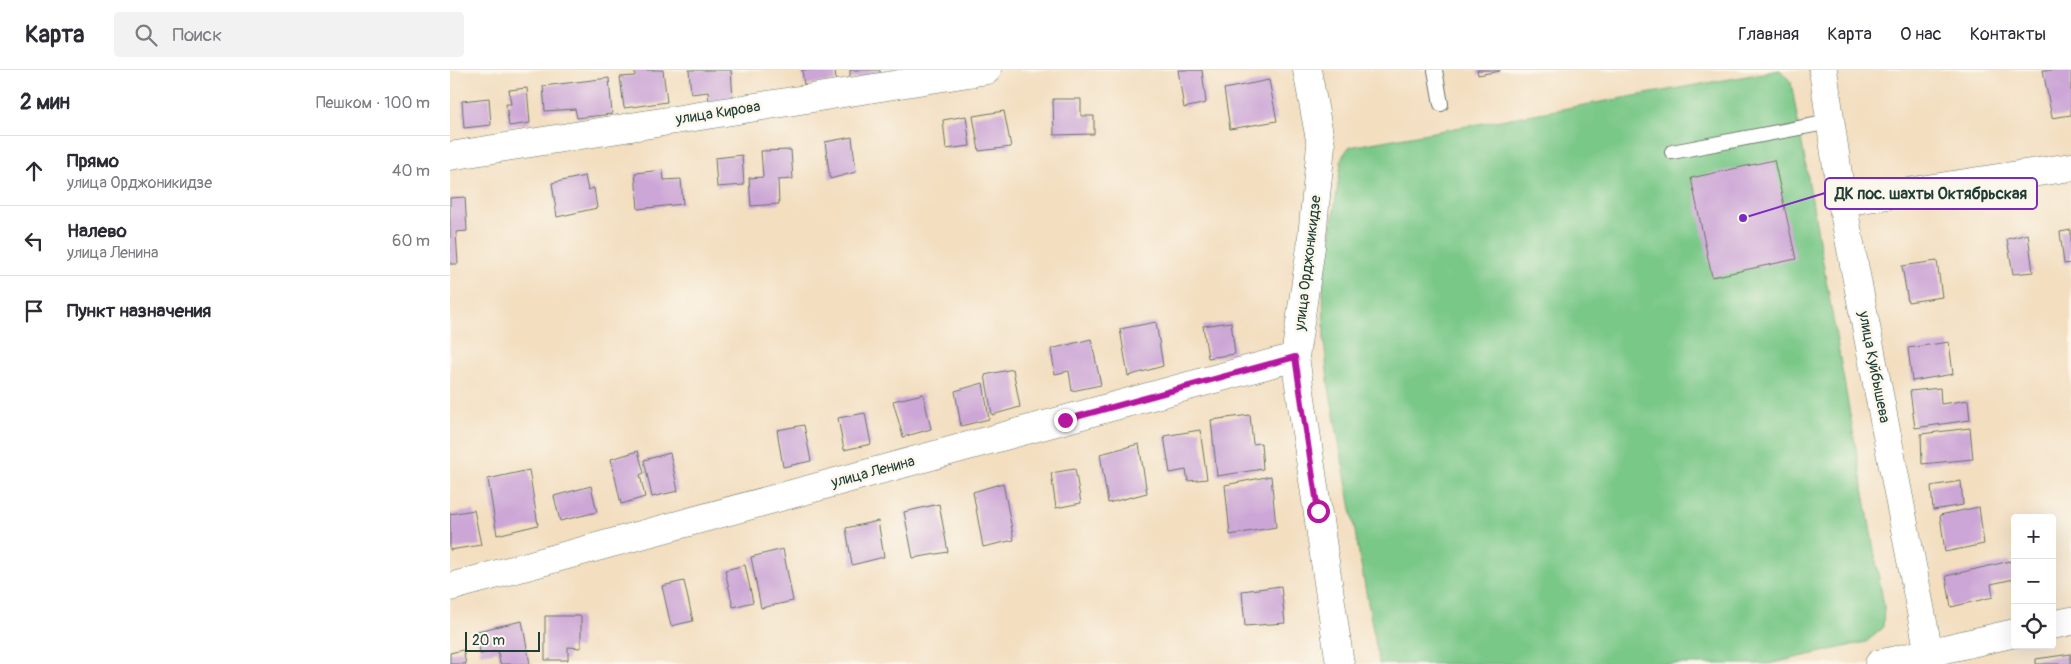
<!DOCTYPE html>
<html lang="ru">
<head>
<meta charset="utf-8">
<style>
	body { margin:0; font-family:Pangolin,sans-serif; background:#f2f2f3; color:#2b2b33 }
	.controls { position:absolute; right:15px; bottom:15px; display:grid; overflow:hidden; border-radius:5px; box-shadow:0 5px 20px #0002 }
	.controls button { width:45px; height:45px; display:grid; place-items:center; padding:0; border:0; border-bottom:1px solid #e1e1e2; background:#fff; color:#2b2b33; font:25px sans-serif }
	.scale { position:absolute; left:15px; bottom:12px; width:75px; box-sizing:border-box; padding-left:5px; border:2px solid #1f3d34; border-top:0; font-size:14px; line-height:18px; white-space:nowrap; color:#1f3d34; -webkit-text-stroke:4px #fbf7ec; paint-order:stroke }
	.stop { position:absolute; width:15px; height:15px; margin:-11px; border:4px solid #b5179e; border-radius:50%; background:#fff }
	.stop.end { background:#b5179e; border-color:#fff; box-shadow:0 1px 5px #0008 }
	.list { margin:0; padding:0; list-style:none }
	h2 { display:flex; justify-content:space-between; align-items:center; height:65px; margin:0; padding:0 20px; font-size:21px }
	h2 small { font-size:16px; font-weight:400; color:#7c7c81 }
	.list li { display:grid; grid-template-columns:32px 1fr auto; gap:15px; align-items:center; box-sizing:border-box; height:70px; padding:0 20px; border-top:1px solid #e1e1e2 }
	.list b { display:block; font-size:19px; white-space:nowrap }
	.list p { margin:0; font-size:16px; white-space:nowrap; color:#7c7c81 }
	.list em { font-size:16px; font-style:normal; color:#7c7c81 }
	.icon { flex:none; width:28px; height:28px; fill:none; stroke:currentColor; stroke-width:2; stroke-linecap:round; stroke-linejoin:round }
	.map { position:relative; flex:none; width:1621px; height:594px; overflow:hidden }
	header { display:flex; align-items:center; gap:30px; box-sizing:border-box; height:70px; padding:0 25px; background:#fff; border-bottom:1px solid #e1e1e2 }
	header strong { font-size:24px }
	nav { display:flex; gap:28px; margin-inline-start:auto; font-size:18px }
	.search { width:350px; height:45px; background:#f2f2f3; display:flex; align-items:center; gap:12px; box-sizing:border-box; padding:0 18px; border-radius:5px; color:#7c7c81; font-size:19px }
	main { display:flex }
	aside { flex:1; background:#fff }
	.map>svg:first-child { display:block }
</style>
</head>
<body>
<header>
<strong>Карта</strong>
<div class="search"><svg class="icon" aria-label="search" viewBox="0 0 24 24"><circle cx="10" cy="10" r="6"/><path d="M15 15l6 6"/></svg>Поиск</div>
<nav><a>Главная</a><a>Карта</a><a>О нас</a><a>Контакты</a></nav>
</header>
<main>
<aside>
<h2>2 мин<small>Пешком · 100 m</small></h2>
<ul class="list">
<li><svg class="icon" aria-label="ahead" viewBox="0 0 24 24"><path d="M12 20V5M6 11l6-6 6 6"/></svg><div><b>Прямо</b><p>улица Орджоникидзе</p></div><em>40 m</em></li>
<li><svg class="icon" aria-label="left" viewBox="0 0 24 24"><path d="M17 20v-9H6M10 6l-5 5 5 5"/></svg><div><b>Налево</b><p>улица Ленина</p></div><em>60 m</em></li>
<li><svg class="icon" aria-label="arrive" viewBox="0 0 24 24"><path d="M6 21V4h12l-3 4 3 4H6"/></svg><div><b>Пункт назначения</b></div></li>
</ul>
</aside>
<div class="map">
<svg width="1621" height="594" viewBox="0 0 1621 594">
	<rect width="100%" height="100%" fill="#fbf7ec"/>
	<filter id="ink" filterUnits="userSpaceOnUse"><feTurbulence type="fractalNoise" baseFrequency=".02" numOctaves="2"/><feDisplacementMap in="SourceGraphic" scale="10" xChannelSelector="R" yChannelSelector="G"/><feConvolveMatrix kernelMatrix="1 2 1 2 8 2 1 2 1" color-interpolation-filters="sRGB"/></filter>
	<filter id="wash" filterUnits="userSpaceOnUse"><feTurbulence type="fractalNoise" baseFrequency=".0096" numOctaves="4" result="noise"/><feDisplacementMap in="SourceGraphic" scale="20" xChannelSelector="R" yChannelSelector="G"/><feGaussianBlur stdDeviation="1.12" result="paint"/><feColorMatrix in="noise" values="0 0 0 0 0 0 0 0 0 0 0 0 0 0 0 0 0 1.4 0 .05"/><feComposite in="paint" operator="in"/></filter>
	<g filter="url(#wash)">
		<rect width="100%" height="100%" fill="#f3dec0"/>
		<!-- green -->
		<path fill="#7ac888" stroke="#4c825e" d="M1330,0L1341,12L1434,536L1433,558L1416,572L1319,594H929L878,312L874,269L873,215L892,87L899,77Z"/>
		<g id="blocks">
			<!-- building -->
			<path fill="#cca6d6" d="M185,0H213L217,32L174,38L170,7L185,6Z
				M239,0H281L283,29L259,32L258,22L241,24Z
				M352,0H385L386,11L354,15Z
				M400,0H430V5L400,9Z
				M728,0H752L756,33L734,38Z
				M1027,0H1050V1L1028,5Z
				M1593,0H1621V45L1602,48Z
				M159,8L162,44L127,48L125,39L95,41L93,16Z
				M819,10L827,51L780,59L774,19Z
				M77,18L80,53L59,56L56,34H61L59,20Z
				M39,28L41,55L14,58L12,31Z
				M603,29H631V46H644V64L604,65Z
				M554,41L561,77L529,81L523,46Z
				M516,46L520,76L496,79L493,50Z
				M402,67L406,102L380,109L375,72Z
				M341,80L343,109L328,110L329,134L301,136L299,108L313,107L311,81Z
				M292,85L294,115L267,117L265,88Z
				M1324,90L1346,189L1262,207L1241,108Z
				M213,100L214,110L231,109L233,134L188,139L185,103Z
				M135,106L138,120L144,118L147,138L107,147L102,113Z
				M15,127L17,161L6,162L8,194H0V128Z
				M1621,160V193L1614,194L1610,162Z
				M1578,164L1583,202L1563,204L1557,169Z
				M1487,191L1492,227L1458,232L1452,196Z
				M706,252L713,296L678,306L670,259Z
				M781,252L785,284L758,288L753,256Z
				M641,269L651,315L622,321L619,301L605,304L601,279Z
				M1499,272L1503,304L1462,311L1458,278Z
				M563,299L570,337L542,345L535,305Z
				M533,313L539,349L511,356L505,321Z
				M1490,318L1491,334L1518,330L1520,350L1465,358L1460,321Z
				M473,324L481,359L453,367L443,331Z
				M415,343L421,374L394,380L388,348Z
				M800,345L803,374L811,373L813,399L767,406L761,350Z
				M354,355L361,391L333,397L327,360Z
				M1520,358L1523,389L1472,394L1471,364Z
				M750,360L757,409L738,411L736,400L720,403L714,366Z
				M689,374L697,423L658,433L650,384Z
				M188,381L194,403L190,405L195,427L171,434L161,389Z
				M220,383L228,421L202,427L194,390Z
				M625,399L631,433L606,438L601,403Z
				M79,400L88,455L47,465L38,409Z
				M821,406L826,457L780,465L775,415Z
				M1511,411L1513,435L1483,440L1481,416Z
				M553,413L564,470L533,477L523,422Z
				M141,416L147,442L110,451L104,426Z
				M489,434L498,482L463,488L454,442Z
				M1529,437L1534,474L1495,482L1490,445Z
				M24,440L31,475L0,480V444Z
				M428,451L434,487L402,495L396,458Z
				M333,479L343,531L311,538L301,487Z
				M1560,491L1564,509L1541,514L1543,527L1501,537L1496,506Z
				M295,495L303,532L283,537L275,500Z
				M234,511L243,551L221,556L212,516Z
				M831,516L835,553L795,556L792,521Z
				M95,546H131V578L118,577V590H95Z
				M72,551L80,594H50L48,581L30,584L27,561Z
				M13,580L16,594H0V583Z
				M1621,584V594H1586V589Z"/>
		</g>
	</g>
	<g filter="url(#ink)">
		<use href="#blocks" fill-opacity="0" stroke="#697565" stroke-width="1"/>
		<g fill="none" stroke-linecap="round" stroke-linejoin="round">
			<defs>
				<path id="service" d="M985,0L991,34
					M1222,82L1380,52"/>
				<path id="minor" d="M857,0L871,75L861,177L845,287L890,594
					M0,86L537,0
					M1392,132L1621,97
					M0,517L845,287
					M1602,555L1621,551
					M1429,594L1565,563"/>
				<path id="tertiary" d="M1373,0L1392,132L1481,594"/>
			</defs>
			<!-- service casing -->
			<use href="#service" stroke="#697565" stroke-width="16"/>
			<!-- minor casing -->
			<use href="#minor" stroke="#697565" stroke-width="29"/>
			<!-- tertiary casing -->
			<use href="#tertiary" stroke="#697565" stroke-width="29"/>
			<!-- service -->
			<use href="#service" stroke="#fff" stroke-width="14"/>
			<!-- minor -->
			<use href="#minor" stroke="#fff" stroke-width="28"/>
			<!-- tertiary -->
			<use href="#tertiary" stroke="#fff" stroke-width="28"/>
		</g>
	</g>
	<g fill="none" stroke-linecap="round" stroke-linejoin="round" filter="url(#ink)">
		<!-- route -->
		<path stroke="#b5179e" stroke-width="6" d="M615,350L845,287L868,441"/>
	</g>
	<g text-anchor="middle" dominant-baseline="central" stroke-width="5" stroke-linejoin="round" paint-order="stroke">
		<!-- street labels -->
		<g font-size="15" fill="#1f3d34" stroke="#fbf7ec">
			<text transform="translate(268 43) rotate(-9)">улица Кирова</text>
			<text transform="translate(858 193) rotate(-83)">улица Орджоникидзе</text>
			<text transform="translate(1424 297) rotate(79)">улица Куйбышева</text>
			<text transform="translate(423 402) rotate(-15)">улица Ленина</text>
		</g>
	</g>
	<!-- callouts -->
	<path fill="none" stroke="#7b2cbf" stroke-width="2" d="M1293 148L1375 123"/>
	<circle fill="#7b2cbf" stroke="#fbf7ec" stroke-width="2" cx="1293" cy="148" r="5"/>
	<rect fill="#fbf7ec" stroke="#7b2cbf" stroke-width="2" x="1375" y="108" width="212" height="31" rx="5"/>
	<g font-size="16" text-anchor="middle" font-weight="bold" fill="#1f3d34">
		<text x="1481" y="129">ДК пос. шахты Октябрьская</text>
	</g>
</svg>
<div class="controls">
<button>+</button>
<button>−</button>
<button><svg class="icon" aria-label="locate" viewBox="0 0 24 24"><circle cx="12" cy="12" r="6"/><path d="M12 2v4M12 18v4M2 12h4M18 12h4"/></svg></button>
</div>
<div class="scale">20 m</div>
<div class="stop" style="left:868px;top:441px"></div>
<div class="stop end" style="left:615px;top:350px"></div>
</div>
</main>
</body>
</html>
